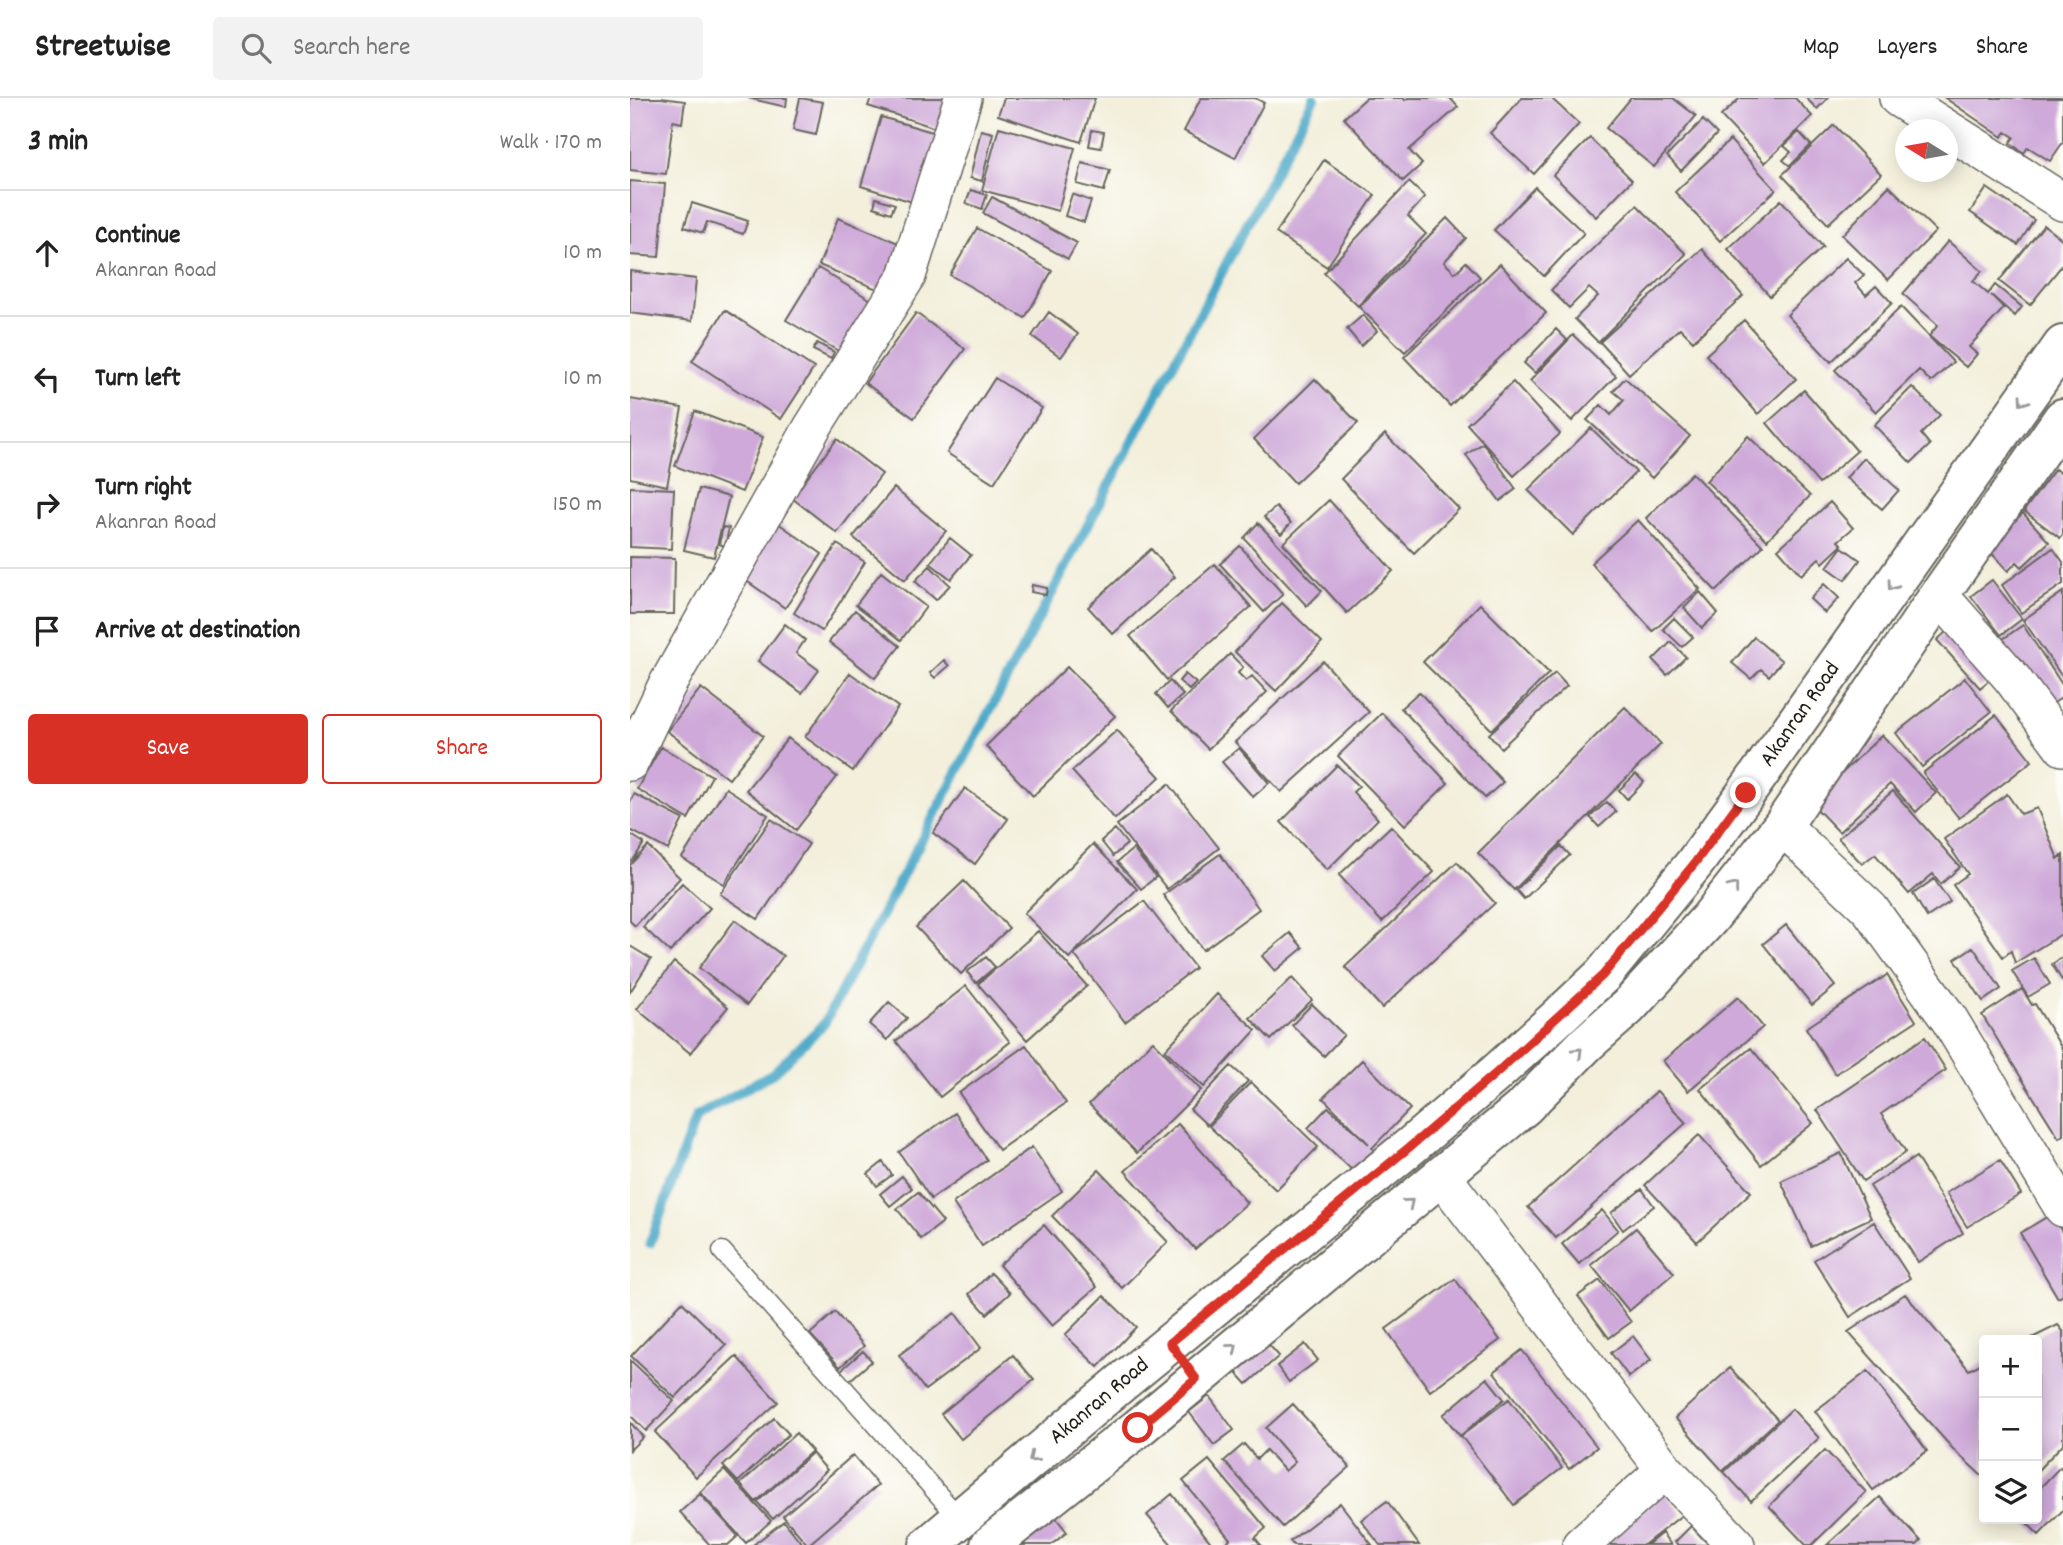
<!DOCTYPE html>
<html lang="en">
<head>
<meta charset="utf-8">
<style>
	body { margin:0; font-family:Dekko,sans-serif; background:#f2f2f2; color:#222 }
	.controls { position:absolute; right:21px; bottom:21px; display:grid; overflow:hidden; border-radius:7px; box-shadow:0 4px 18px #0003 }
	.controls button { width:63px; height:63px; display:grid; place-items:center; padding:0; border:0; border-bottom:2px solid #e0e0e0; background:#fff; color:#222; font:35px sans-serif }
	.compass { position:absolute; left:1265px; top:21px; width:63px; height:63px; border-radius:50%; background:#fff; box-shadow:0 4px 18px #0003; rotate:281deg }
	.stop { position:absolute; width:21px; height:21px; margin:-16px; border:5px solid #d93025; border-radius:50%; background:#fff }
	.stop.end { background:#d93025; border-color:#fff; box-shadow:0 2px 7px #0008 }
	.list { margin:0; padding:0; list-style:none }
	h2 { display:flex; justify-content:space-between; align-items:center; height:91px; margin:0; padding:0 28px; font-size:30px }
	h2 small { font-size:23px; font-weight:400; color:#767676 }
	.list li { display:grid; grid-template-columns:46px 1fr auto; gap:21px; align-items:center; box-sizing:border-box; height:126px; padding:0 28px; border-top:2px solid #e0e0e0 }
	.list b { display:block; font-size:26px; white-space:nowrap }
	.list p { margin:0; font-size:23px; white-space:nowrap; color:#767676 }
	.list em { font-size:23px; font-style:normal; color:#767676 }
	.actions { display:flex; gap:14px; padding:21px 28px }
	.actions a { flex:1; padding:16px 0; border:2px solid #d93025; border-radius:7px; text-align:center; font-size:24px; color:#d93025 }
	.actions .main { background:#d93025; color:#fff }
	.icon { flex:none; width:38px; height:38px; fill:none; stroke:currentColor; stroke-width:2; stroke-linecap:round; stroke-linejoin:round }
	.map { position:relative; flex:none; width:1433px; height:1447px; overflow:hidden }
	header { display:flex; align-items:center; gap:42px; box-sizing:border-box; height:98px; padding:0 35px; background:#fff; border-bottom:2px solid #e0e0e0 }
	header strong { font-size:33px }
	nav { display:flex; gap:38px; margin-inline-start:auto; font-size:24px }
	.search { width:490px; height:63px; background:#f2f2f2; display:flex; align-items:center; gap:18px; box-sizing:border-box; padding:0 24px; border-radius:7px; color:#767676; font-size:26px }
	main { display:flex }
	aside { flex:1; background:#fff }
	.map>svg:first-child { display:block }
</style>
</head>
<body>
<header>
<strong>Streetwise</strong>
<div class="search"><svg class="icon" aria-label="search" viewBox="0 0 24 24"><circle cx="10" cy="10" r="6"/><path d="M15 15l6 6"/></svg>Search here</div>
<nav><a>Map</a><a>Layers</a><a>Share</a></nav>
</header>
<main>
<aside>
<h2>3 min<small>Walk · 170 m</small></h2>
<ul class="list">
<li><svg class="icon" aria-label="ahead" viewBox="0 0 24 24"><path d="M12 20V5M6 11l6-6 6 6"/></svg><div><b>Continue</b><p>Akanran Road</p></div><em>10 m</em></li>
<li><svg class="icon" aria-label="left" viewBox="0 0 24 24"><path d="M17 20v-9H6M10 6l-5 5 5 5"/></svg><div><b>Turn left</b></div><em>10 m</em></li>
<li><svg class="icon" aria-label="right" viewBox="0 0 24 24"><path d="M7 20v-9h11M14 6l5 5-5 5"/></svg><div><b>Turn right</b><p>Akanran Road</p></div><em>150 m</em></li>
<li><svg class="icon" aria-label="arrive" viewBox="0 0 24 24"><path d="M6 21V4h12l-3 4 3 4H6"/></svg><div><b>Arrive at destination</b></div></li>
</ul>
<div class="actions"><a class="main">Save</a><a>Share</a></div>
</aside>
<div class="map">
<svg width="1433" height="1447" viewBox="0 0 1433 1447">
	<rect width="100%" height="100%" fill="#fdfcf7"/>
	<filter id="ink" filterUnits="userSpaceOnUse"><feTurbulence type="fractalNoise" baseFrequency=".0143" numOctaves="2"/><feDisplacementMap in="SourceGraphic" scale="14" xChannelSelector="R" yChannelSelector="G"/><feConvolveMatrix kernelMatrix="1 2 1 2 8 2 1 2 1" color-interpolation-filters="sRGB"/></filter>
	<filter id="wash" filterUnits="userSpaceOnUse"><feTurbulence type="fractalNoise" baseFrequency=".00686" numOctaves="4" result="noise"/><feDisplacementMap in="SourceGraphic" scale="28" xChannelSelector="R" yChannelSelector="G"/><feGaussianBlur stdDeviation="1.57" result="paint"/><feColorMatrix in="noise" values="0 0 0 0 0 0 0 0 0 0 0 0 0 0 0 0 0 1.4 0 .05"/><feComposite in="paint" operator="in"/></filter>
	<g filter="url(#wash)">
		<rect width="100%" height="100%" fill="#f3efdb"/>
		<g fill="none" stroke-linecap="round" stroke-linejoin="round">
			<!-- stream -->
			<path stroke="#4aa7c8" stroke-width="10" d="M20,1145L66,1019L143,975L194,926L684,0"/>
		</g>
		<g id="blocks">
			<!-- building -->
			<path fill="#cea9d9" d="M0,0H31L55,3L52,25L43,23L36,76L0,72Z
				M118,0H157L156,9Z
				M170,0L193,4L186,37L163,32Z
				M241,0H320L309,31L238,8Z
				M374,0H465L451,44L368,17Z
				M571,0H625L634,5L605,60L554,33Z
				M736,0H773L775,2L778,0H820L828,9L779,52L792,66L773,83L714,20Z
				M892,0H921L949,26L904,76L860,35Z
				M1001,0H1043L1066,18L1024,69L976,30Z
				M1110,0H1165L1182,18L1135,65L1091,18Z
				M1176,0H1198L1187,11Z
				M1315,0H1433V44L1420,63L1398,49L1394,55L1380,45L1384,39L1376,34L1372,39Z
				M251,19L309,36L289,106L231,88Z
				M1073,22L1087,36L1051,73L1037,58Z
				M1204,27L1251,76L1198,126L1152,77Z
				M369,29L445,50L428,113L352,92Z
				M351,32L363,35L352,83L340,80Z
				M462,32L474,34L471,50L459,48Z
				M1169,34L1181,47L1160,68L1153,62L1161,54L1154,48Z
				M960,40L1002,82L966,119L923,77Z
				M1100,42L1146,92L1090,143L1045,94Z
				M694,62L745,97L697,169L646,135Z
				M452,65L480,72L474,93L447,86Z
				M0,83L35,86L29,159L0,157Z
				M779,84L795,99L778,118L796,136L728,208L694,175Z
				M1259,88L1306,133L1258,182L1212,137Z
				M905,89L954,135L914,178L864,132Z
				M1357,90L1404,122L1388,147L1340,114Z
				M341,92L357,97L352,111L336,105Z
				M442,96L461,103L454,124L435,118Z
				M362,99L447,145L438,161L353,115Z
				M246,100L265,106L261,115L244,109Z
				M1151,102L1193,149L1140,198L1098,151Z
				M62,105L118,123L113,136L77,124L73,135L54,129Z
				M1007,107L1056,156L968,244L945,221L968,198L959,190L939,210L921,192Z
				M208,120L278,149L259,196L189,167Z
				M817,120L836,140L814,164L825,175L836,164L850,179L775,254L729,209Z
				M1414,127L1433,142V166L1400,207L1369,183Z
				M347,130L422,173L395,220L320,177Z
				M1318,143L1352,173L1343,183L1358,196L1365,187L1392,209L1385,218L1361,197L1374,210L1339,249L1347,256L1336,269L1299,238L1308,227L1273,196Z
				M1072,151L1113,198L1063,243L1050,230L999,276L970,244Z
				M1216,160L1234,177L1225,185L1236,197L1246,188L1262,205L1201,264L1157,217Z
				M870,166L916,215L820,308L774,259Z
				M188,170L251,208L220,260L156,222Z
				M0,173L66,181L62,223L0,215Z
				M1271,209L1323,264L1301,284L1289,272L1246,314L1205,272Z
				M95,212L184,270L151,321L62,263Z
				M419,214L448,236L431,259L402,238Z
				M286,215L335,251L284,320L235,285Z
				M733,217L747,233L731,248L717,231Z
				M1114,222L1166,281L1128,316L1076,257Z
				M926,231L937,242L905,275L894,265Z
				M943,237L986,278L942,323L900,283Z
				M187,245L204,254L201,261L183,252Z
				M365,280L412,310L364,385L317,355Z
				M995,280L1060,338L1022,380L957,322L971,307L981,317L994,302L983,293Z
				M685,281L728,325L665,385L624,341Z
				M883,284L930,336L884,378L837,326Z
				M1282,289L1310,317L1291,336L1300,347L1281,365L1244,327Z
				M1174,292L1227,353L1189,386L1137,325Z
				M0,301L52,310L37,388L0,380Z
				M65,313L133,339L112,394L45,368Z
				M961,330L1006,374L943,437L898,392Z
				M755,336L829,411L784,455L711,381Z
				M1118,338L1180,398L1137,442L1076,383Z
				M207,341L252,376L207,435L162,400Z
				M853,345L886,391L870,403L836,357Z
				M1234,360L1269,392L1252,411L1216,380Z
				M1425,371L1433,377V436L1430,440L1394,413Z
				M1062,375L1133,448L1086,493L1016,420Z
				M0,389L44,391L41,451L0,449Z
				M264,390L316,433L275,482L223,439Z
				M69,391L99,399L84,459L54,452Z
				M699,402L763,473L717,515L653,445Z
				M1200,404L1223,430L1208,443L1212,447L1193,465L1189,460L1171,477L1148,451Z
				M646,409L661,425L651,436L634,419Z
				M1393,415L1419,444L1392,469L1387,464L1378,473L1356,449Z
				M1008,422L1070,491L1023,533L961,465Z
				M148,425L192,456L155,510L111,479Z
				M628,425L692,493L677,508L614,440Z
				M93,429L99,430L95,448L89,446Z
				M320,440L341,457L321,481L300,465Z
				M207,446L235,464L192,533L164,515Z
				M610,448L653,496L634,514L590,466Z
				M1212,449L1230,462L1215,482L1197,469Z
				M1423,450L1433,464V486L1391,515L1372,487Z
				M521,451L545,479L483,536L458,509Z
				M0,459L45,460L44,516H0Z
				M585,466L621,509L537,582L500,538Z
				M300,468L320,487L306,502L285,483Z
				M251,474L296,509L271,542L226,507Z
				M1362,482L1392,521L1371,537L1341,498Z
				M1194,486L1209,500L1195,515L1180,501Z
				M402,487L417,490L416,497L401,494Z
				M1070,494L1088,515L1072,530L1054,510Z
				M1433,494V580L1393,522Z
				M652,505L692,544L646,593L605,554Z
				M850,506L919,575L862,632L793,564Z
				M225,512L270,548L245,580L199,544Z
				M1044,520L1063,539L1052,549L1033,531Z
				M155,526L175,542L166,555L189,572L172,595L128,563Z
				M1393,527L1433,588V599L1414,611L1370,543Z
				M1322,529L1364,578L1350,590L1307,542Z
				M1124,539L1152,563L1139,578L1131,571L1121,581L1102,565Z
				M1041,544L1056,559L1037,577L1023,562Z
				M600,556L613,569L608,575L616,583L622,578L637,594L578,651L541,613Z
				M314,562L319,568L305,580L300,575Z
				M693,563L739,614L651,694L605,644Z
				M437,569L485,618L403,698L356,648Z
				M220,575L268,609L223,673L175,639Z
				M925,575L937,588L871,650L859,636Z
				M555,576L566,585L559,592L549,583Z
				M1335,580L1361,614L1292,669L1266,635Z
				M540,583L553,597L538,610L526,596Z
				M71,590L133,638L99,681L37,633Z
				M789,594L873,684L855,700L771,610Z
				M995,609L1031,646L884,792L848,755Z
				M752,615L818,685L775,727L708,658Z
				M1366,617L1402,663L1329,720L1293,675Z
				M487,632L530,679L485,721L442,673Z
				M1252,637L1306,695L1286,714L1260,686L1209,734L1181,705Z
				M158,640L207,679L166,732L116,692Z
				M31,649L82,678L58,721L7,691Z
				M609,650L639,685L623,699L592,664Z
				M707,667L729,688L723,694L748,721L697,772L651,724Z
				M1006,676L1014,684L997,701L989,692Z
				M539,686L589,750L537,791L487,727Z
				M96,690L138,717L94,786L52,760Z
				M335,690L378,721L345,766L303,735Z
				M1263,693L1330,769L1311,786L1303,776L1279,796L1245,756L1232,766L1208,740Z
				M4,696L53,721L38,752L0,732V704Z
				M1377,696L1391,716L1407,710L1428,761L1433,757V835L1385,865L1381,853L1373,859L1323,787L1338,776L1314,741Z
				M977,704L986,714L969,729L960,719Z
				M141,721L179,746L128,821L90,796Z
				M761,728L804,774L752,824L709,777Z
				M485,731L497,746L483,758L471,743Z
				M0,736L14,745L2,764L0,763Z
				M463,746L507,791L439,860L394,815Z
				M18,748L50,780L5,828L0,823V767Z
				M931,748L940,757L894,801L886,792Z
				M503,751L526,779L511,791L487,764Z
				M590,756L629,811L573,852L533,797Z
				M827,764L865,805L752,910L715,869Z
				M1304,781L1320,804L1297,819L1283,796Z
				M334,783L379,830L331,876L286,829Z
				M52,785L80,810L40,854L13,829Z
				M514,803L565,870L495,924L444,856Z
				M105,822L153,858L117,907L69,870Z
				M1156,827L1205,888L1182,907L1133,846Z
				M408,833L457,888L397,942L348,886Z
				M660,835L673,850L645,873L632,858Z
				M0,848L21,861L0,894Z
				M1343,849L1371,891L1353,903L1325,861Z
				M356,859L365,869L346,885L337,874Z
				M1433,859V884L1422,866Z
				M1404,860L1420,886L1398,899L1382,873Z
				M44,864L98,909L60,955L7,911Z
				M1257,877L1286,923L1205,976L1176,930Z
				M662,880L682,902L641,942L620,920Z
				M336,888L380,944L310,999L266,943Z
				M1392,891L1402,907L1405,906L1433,952V1037L1429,1040L1352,917Z
				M587,896L626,932L574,989L535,952Z
				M1108,899L1133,929L1058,993L1033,963Z
				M259,904L277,920L257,942L239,926Z
				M682,906L714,937L694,958L662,927Z
				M1295,939L1316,972L1251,1016L1276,1054L1233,1083L1187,1012Z
				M523,943L571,992L507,1055L459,1006Z
				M396,947L436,1005L369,1052L329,995Z
				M1121,950L1183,1025L1131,1067L1070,991Z
				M732,962L780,1011L742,1050L744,1053L724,1074L678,1030L698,1009L739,1046L693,1000Z
				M601,968L618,983L577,1027L560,1011Z
				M621,984L688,1049L646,1092L579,1028Z
				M1027,993L1056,1025L926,1140L898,1109Z
				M325,1015L357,1062L301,1101L269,1054Z
				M548,1026L617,1105L565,1151L495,1073Z
				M1069,1037L1121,1094L1067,1144L1015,1087Z
				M402,1049L432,1093L352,1148L323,1105Z
				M1211,1055L1241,1120L1181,1148L1151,1083Z
				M1286,1059L1333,1135L1288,1164L1240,1088Z
				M1370,1062L1391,1096L1337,1129L1316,1095Z
				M253,1064L262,1077L247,1088L238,1076Z
				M469,1072L538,1144L492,1190L422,1118Z
				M272,1078L282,1090L260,1108L250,1096Z
				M1012,1091L1024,1108L993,1132L981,1115Z
				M288,1094L313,1124L291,1141L267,1111Z
				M972,1112L988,1132L949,1166L932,1146Z
				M1422,1116L1433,1136V1197L1428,1200L1390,1135Z
				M1244,1124L1280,1180L1220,1219L1184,1162Z
				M414,1127L467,1189L422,1228L369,1167Z
				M1006,1130L1044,1175L999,1213L961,1167Z
				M361,1175L380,1195L357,1216L339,1196Z
				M825,1181L870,1242L800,1293L756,1231Z
				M970,1182L1001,1224L979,1240L948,1198Z
				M1275,1196L1339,1272L1354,1264V1380L1324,1352L1218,1234Z
				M474,1198L506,1229L468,1269L435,1237Z
				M52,1204L96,1247L45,1300L1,1258Z
				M205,1214L234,1248L210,1269L180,1236Z
				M325,1215L351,1250L295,1292L269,1257Z
				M1428,1227L1433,1233V1346L1407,1373V1242H1398Z
				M631,1238L649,1258L617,1286L599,1266Z
				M1003,1238L1021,1262L999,1279L981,1255Z
				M675,1246L688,1262L659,1284L647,1268Z
				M892,1252L967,1349L939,1371L864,1274Z
				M233,1253L242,1263L219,1283L210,1273Z
				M383,1257L404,1282L331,1341L311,1316Z
				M106,1258L148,1304L66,1379L25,1334Z
				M0,1262L44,1303L16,1333L0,1317Z
				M1100,1270L1148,1322L1093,1373L1045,1320Z
				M1238,1273L1297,1353L1243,1392L1185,1313Z
				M857,1280L874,1301L830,1338L813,1317Z
				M579,1298L604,1332L584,1347L559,1314Z
				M879,1301L932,1370L884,1407L831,1338Z
				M663,1306L720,1369L653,1429L594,1363L614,1346L627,1361L636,1352L655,1373L665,1364L636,1330Z
				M1162,1311L1189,1340L1121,1403L1094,1374Z
				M144,1320L159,1336L108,1384L93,1368Z
				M0,1324L13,1339L0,1352Z
				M166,1335L182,1353L126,1404L110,1386Z
				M1195,1352L1236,1394L1182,1447H1176L1139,1408Z
				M182,1355L197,1372L143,1421L127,1404Z
				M223,1357L248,1387L178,1447L153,1418Z
				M579,1362L636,1430L625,1440L631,1447H594L600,1441L553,1383Z
				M1430,1369L1433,1373V1412L1409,1437L1393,1421H1407V1393Z
				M94,1372L141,1423L116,1445L70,1394Z
				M1035,1395L1052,1417L1014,1447H969Z
				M70,1396L108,1438L98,1447H80L50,1414Z
				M542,1396L583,1447H542L517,1417Z
				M1250,1399L1291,1443L1287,1447H1197Z
				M757,1403L789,1447H750L731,1422Z
				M710,1405L742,1447H663L660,1443Z
				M423,1416L437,1434L421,1447H386Z
				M154,1423L173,1447H123Z
				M1061,1428L1079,1447H1048L1045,1444Z
				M1032,1435L1041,1447H1017Z"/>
		</g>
	</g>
	<g filter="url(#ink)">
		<use href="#blocks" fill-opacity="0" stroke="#67665f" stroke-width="2"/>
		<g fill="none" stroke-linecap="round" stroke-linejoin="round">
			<defs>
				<path id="service" d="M92,1153L330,1421"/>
				<path id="minor" d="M1268,0L1433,104
					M1309,497L1381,579L1433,649
					M0,664L36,589L182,330L277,178L333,0
					M1152,728L1240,811L1319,921L1433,1110
					M812,1078L1035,1372L951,1447
					M1035,1372L1106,1447"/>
				<path id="secondary" d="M299,1447L490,1286L782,1047L864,977L925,922L973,877L1064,766L1116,695L1433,247
					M360,1447L508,1330L895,1008L957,945L998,909L1079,821L1152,728L1309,497L1433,320"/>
			</defs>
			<!-- service casing -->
			<use href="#service" stroke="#67665f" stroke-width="21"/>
			<!-- minor casing -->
			<use href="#minor" stroke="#67665f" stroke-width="40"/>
			<!-- secondary casing -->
			<use href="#secondary" stroke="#67665f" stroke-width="42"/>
			<!-- service -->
			<use href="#service" stroke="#fff" stroke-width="18"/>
			<!-- minor -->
			<use href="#minor" stroke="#fff" stroke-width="37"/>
			<!-- secondary -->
			<use href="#secondary" stroke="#fff" stroke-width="38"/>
		</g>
		<!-- one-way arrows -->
		<defs><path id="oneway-chevron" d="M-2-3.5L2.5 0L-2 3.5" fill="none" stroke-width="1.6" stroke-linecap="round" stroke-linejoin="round" transform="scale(1.75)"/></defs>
		<g stroke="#999">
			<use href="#oneway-chevron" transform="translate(1393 303) rotate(125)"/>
			<use href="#oneway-chevron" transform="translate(1262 488) rotate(125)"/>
			<use href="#oneway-chevron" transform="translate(1104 789) rotate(-52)"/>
			<use href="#oneway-chevron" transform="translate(948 954) rotate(-45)"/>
			<use href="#oneway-chevron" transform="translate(779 1105) rotate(-40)"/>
			<use href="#oneway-chevron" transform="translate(603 1250) rotate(-40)"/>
			<use href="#oneway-chevron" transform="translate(403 1360) rotate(140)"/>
		</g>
	</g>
	<g fill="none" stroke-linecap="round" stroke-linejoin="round" filter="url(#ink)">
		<!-- route -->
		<path stroke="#d93025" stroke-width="9" d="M508,1330L566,1281L540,1245L782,1047L864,977L973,877L1064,766L1116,695"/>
	</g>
	<g text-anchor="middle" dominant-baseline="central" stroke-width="5" stroke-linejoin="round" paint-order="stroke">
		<!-- street labels -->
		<g font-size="23" fill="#1c1c1c" stroke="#fdfcf7">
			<text transform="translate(1171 617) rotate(-55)">Akanran Road</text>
			<text transform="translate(470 1304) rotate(-40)">Akanran Road</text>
		</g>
	</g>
</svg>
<div class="controls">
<button>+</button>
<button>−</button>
<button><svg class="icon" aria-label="layers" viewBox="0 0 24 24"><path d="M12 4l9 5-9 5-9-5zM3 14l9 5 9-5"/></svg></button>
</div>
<svg class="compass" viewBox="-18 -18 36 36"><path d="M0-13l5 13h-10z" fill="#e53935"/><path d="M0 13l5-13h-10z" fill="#767676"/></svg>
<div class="stop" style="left:508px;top:1330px"></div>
<div class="stop end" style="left:1116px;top:695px"></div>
</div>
</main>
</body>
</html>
